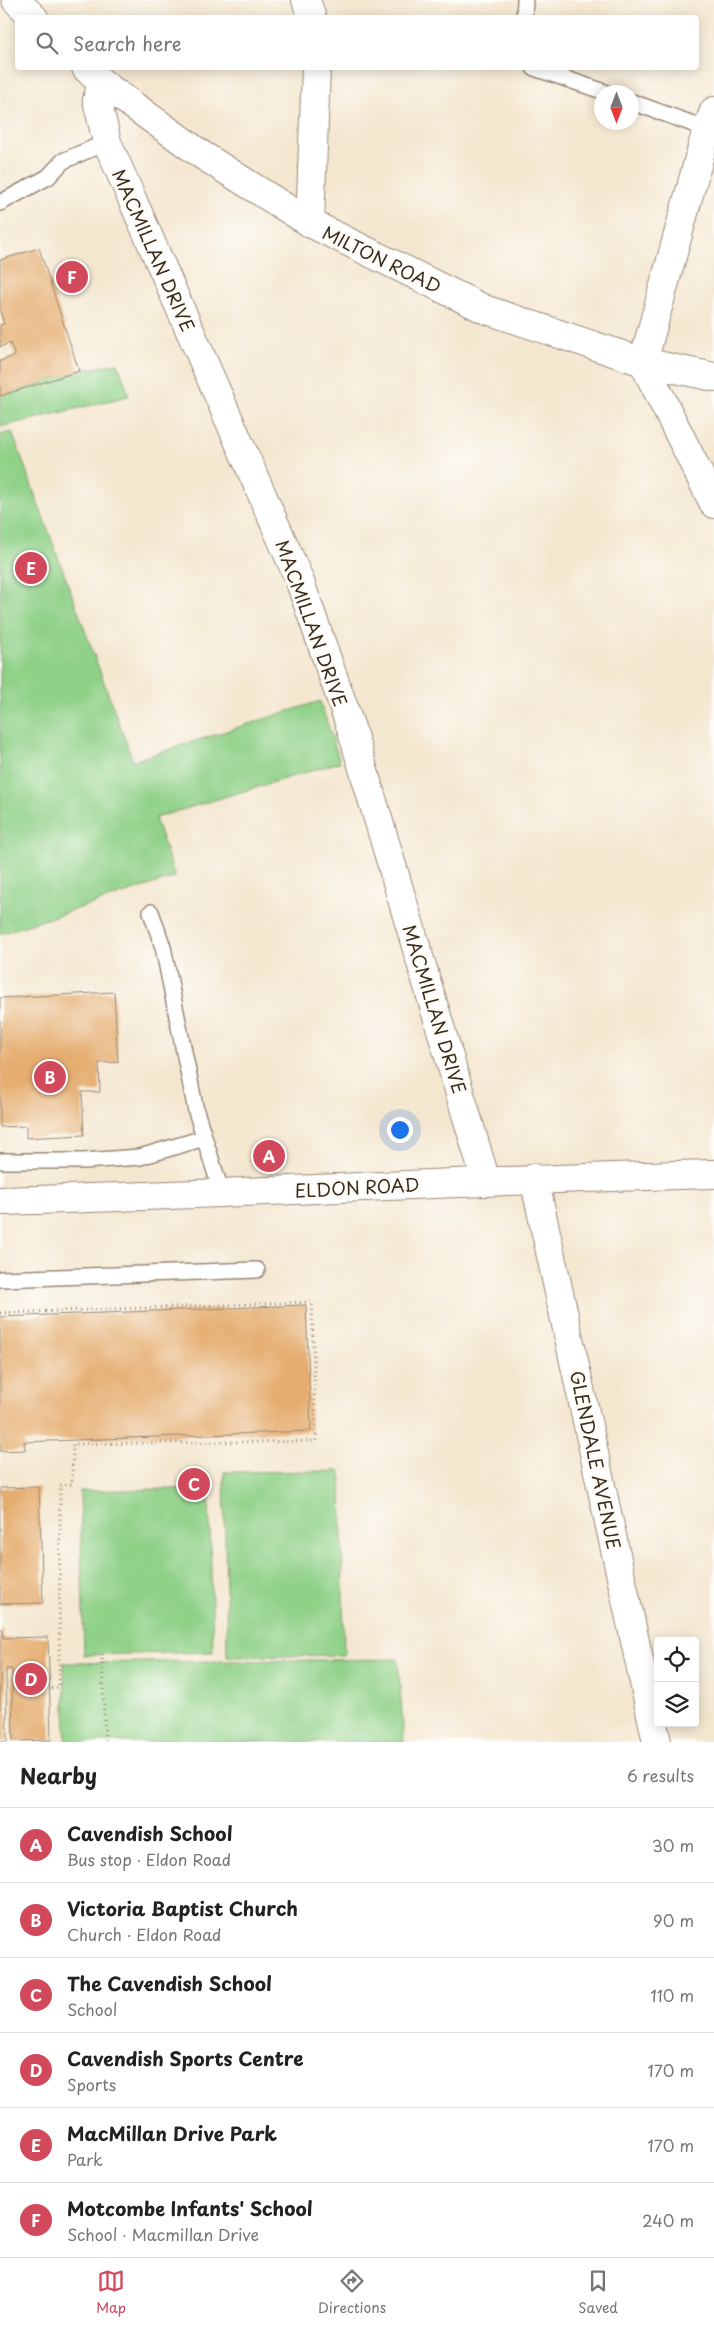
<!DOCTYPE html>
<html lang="en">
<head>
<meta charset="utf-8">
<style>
	body { margin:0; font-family:"Playpen Sans",sans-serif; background:#f6f6f6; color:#222 }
	.controls { position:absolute; right:15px; bottom:15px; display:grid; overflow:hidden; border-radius:5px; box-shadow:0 2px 12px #0003 }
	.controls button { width:45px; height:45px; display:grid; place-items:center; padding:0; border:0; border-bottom:1px solid #e0e0e0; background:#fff; color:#222; font:25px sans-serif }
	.compass { position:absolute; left:594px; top:85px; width:45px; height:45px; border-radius:50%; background:#fff; box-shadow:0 2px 12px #0003; rotate:180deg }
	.you { position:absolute; left:399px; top:1129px; width:18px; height:18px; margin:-12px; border:4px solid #fff; border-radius:50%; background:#1a73e8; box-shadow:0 0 0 8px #1a73e833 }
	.badge { display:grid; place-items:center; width:32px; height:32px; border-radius:50%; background:#d1495b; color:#fff; font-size:16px; font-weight:700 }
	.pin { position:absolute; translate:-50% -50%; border:2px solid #fff; box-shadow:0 1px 5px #0006 }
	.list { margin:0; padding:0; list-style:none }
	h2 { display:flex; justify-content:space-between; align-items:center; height:65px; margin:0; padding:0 20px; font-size:21px }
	h2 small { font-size:16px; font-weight:400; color:#767676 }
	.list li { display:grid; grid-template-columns:32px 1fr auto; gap:15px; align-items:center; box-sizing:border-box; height:75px; padding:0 20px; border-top:1px solid #e0e0e0 }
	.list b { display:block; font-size:19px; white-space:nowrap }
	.list p { margin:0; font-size:16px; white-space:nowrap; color:#767676 }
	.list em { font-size:16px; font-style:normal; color:#767676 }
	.icon { flex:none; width:28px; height:28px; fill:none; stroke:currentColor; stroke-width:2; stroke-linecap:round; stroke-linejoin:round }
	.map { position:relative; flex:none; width:714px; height:1742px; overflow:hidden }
	.search { position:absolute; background:#fff; box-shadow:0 2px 12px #0003; left:15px; right:15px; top:15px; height:55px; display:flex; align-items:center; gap:12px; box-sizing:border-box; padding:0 18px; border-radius:5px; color:#767676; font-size:19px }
	.sheet { height:515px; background:#fff }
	nav { display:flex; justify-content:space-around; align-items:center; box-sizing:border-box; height:70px; border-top:1px solid #e0e0e0; background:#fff; font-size:14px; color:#767676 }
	nav a { display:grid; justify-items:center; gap:2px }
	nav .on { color:#d1495b }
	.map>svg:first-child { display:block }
</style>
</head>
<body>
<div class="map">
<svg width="714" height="1742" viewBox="0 0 714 1742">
	<rect width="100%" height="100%" fill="#fdfcf7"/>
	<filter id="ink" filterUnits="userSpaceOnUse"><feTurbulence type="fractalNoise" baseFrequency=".02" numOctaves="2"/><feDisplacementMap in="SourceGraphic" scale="10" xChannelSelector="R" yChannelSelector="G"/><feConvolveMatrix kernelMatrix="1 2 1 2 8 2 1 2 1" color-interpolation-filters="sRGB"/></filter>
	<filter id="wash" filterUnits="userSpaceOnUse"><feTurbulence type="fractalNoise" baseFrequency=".0096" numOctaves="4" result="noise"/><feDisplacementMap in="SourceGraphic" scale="20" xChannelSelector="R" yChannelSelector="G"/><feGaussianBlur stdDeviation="1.12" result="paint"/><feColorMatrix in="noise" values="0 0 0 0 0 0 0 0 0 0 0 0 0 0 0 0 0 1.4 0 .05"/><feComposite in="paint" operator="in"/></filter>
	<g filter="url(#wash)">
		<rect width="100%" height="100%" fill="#f4e7d0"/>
		<!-- green -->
		<path fill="#90d188" stroke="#667e53" d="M118,363L129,396L0,427V396L79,371Z
			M12,432L133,761L320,701L340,762L155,818L175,877L0,934V435Z
			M341,1471L344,1655L227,1657L224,1472Z
			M209,1488L213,1652L84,1655L80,1491Z
			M398,1659L404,1742H66L64,1663Z"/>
		<g id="blocks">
			<!-- building -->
			<path fill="#e5ad70" d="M39,248L79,371L0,396V361L15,356L10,343L0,347V325L4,324L0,311V260Z
				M114,992L118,1062L99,1063L100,1092H82L84,1135L26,1138V1126L0,1127V998Z
				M306,1305L311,1431L24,1442L25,1450L0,1451V1317Z
				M39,1487L43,1603L0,1604V1488Z
				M0,1629H3V1638L48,1637L51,1740L13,1741L12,1669H6L7,1742H0Z"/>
		</g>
	</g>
	<g filter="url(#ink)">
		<use href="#blocks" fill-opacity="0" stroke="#988877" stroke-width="1"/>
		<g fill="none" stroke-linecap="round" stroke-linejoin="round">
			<defs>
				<path id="lane" d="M524,18L525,0
					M534,68L605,92
					M632,102L707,129
					M0,203L48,177L63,161L107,142
					M151,912L163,947L196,1111L222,1194
					M0,1161H84L140,1157L204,1138
					M0,1279L257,1270"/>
				<path id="street" d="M16,0L34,18
					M306,0L312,18
					M86,68L102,83L202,155L310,223L484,309L643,362L714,377
					M102,83L97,100L107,142L299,579L351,728L486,1181
					M714,111L707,129L643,362L714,504
					M310,223L316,68
					M534,1178L657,1742
					M0,1201C238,1194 476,1180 714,1174"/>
			</defs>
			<!-- lane casing -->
			<use href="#lane" stroke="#988877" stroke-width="18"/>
			<!-- street casing -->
			<use href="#street" stroke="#988877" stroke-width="30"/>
			<!-- path -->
			<path stroke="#988877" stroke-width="3" stroke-dasharray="1 4" stroke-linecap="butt" d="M0,1313L312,1302L316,1441L73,1444L72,1484L60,1485L59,1687L50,1689
				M102,1654L105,1742"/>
			<!-- lane -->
			<use href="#lane" stroke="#fff" stroke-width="15"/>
			<!-- street -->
			<use href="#street" stroke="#fff" stroke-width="28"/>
		</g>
	</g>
	<g text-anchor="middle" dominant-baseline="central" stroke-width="5" stroke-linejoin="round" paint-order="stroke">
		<!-- street labels -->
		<g font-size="18" fill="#3b2a1e" stroke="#fdfcf7">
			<text transform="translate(154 250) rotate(66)">MACMILLAN DRIVE</text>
			<text transform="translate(382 259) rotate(26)">MILTON ROAD</text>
			<text transform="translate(312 623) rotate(70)">MACMILLAN DRIVE</text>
			<text transform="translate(435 1009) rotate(73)">MACMILLAN DRIVE</text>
			<text transform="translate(357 1187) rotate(-3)">ELDON ROAD</text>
			<text transform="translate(596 1460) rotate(78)">GLENDALE AVENUE</text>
		</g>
	</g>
</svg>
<div class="controls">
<button><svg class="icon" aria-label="locate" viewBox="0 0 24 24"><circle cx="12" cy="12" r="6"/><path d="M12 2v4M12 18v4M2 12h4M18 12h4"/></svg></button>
<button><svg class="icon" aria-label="layers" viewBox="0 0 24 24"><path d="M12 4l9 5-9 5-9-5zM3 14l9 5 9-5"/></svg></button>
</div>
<svg class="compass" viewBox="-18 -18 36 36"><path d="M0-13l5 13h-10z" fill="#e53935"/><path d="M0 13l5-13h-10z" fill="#767676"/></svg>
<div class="you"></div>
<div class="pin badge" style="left:269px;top:1156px">A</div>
<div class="pin badge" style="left:50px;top:1077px">B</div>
<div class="pin badge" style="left:194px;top:1484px">C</div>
<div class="pin badge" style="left:31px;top:1679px">D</div>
<div class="pin badge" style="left:31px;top:568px">E</div>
<div class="pin badge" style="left:72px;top:277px">F</div>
<div class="search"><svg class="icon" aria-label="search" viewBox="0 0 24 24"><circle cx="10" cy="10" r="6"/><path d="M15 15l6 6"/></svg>Search here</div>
</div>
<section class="sheet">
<h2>Nearby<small>6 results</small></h2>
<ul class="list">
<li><span class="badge">A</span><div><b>Cavendish School</b><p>Bus stop · Eldon Road</p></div><em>30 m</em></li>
<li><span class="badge">B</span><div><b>Victoria Baptist Church</b><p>Church · Eldon Road</p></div><em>90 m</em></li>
<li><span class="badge">C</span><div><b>The Cavendish School</b><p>School</p></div><em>110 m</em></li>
<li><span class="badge">D</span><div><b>Cavendish Sports Centre</b><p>Sports</p></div><em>170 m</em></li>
<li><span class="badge">E</span><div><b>MacMillan Drive Park</b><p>Park</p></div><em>170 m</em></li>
<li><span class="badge">F</span><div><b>Motcombe Infants' School</b><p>School · Macmillan Drive</p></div><em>240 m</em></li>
</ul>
</section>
<nav>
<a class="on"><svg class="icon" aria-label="map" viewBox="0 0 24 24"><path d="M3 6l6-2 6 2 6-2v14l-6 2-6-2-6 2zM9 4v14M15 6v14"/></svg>Map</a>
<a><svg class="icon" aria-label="directions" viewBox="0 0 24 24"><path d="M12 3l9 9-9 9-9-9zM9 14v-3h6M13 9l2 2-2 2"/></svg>Directions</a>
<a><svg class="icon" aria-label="saved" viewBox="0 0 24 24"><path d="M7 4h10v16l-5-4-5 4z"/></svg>Saved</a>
</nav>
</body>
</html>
